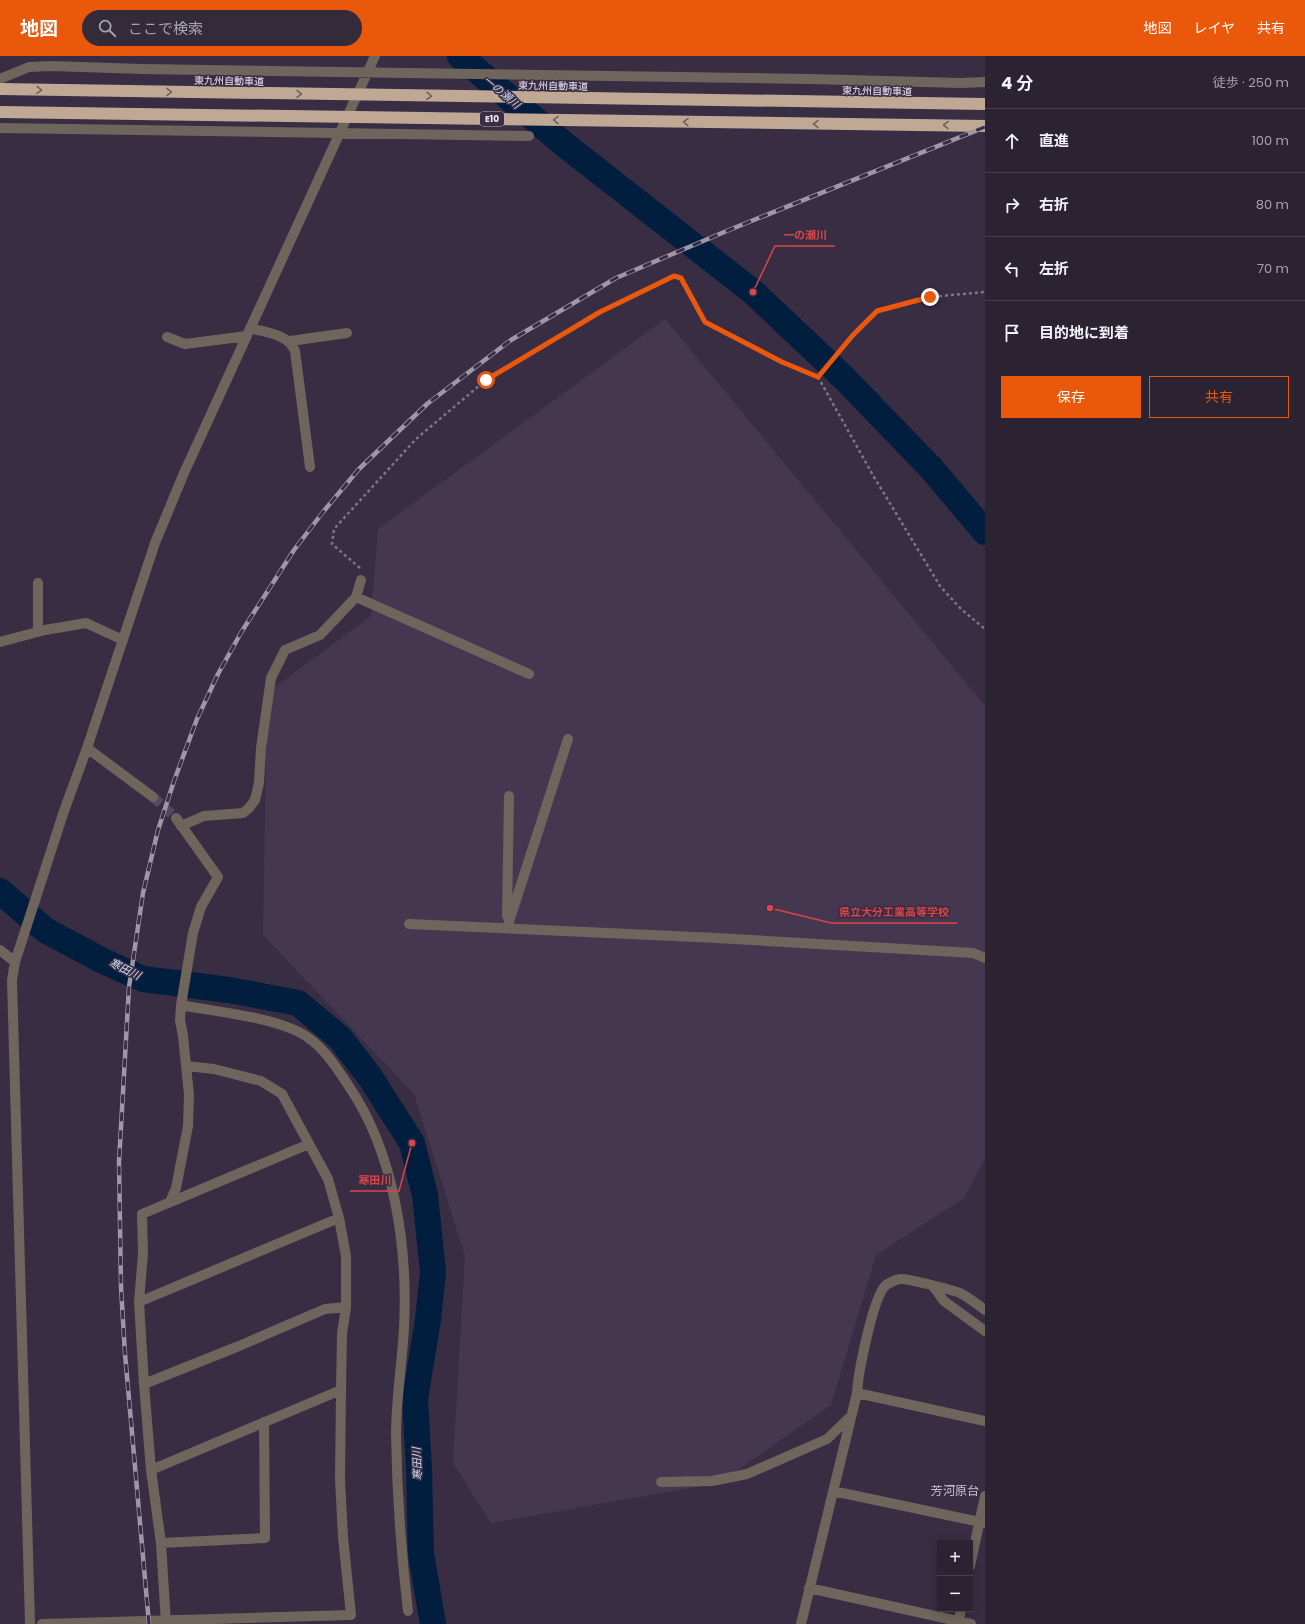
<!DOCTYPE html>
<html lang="ja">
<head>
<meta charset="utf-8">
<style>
	body { margin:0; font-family:Poppins,"Noto Sans JP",sans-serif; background:#332a3a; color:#f1f3f6 }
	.controls { position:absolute; right:12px; bottom:12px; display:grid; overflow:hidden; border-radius:0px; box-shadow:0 2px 10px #0003 }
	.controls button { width:36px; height:36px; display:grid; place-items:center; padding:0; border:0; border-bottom:1px solid #473f4d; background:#2b2232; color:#f1f3f6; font:20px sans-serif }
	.stop { position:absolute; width:12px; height:12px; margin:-9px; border:3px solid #ea580c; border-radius:50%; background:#fff }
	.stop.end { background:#ea580c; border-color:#fff; box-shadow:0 1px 4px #0008 }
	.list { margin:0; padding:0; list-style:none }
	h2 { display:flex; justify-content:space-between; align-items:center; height:52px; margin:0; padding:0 16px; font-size:17px }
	h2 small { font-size:13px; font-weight:400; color:#a6a4ac }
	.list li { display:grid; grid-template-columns:26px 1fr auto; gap:12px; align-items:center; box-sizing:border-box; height:64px; padding:0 16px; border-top:1px solid #473f4d }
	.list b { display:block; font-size:15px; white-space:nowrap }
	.list em { font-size:13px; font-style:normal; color:#a6a4ac }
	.actions { display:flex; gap:8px; padding:12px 16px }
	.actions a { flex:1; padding:9px 0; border:1px solid #ea580c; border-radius:0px; text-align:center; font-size:14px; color:#ea580c }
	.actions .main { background:#ea580c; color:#fff }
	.icon { flex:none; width:22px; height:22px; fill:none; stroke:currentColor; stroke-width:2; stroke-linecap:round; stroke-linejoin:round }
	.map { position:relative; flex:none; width:985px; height:1568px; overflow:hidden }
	header { display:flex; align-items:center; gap:24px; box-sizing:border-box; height:56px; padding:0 20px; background:#ea580c; color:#fff }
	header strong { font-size:19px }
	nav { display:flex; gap:22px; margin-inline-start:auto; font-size:14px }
	.search { width:280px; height:36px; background:#332a3a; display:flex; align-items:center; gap:10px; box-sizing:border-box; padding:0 14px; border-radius:22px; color:#a6a4ac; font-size:15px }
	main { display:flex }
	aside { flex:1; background:#2b2232 }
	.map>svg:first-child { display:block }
</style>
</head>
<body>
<header>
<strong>地図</strong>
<div class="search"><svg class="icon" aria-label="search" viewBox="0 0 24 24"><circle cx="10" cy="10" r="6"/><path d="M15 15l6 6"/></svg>ここで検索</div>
<nav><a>地図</a><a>レイヤ</a><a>共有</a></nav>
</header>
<main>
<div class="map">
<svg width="985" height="1568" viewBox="0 0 985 1568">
	<rect width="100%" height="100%" fill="#392d43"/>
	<!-- built -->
	<path fill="#463751" d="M665,263L985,650V1102L964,1142L876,1199L831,1349L719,1427L491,1467L453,1407L465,1200L414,1038L263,879L267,637L371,560L378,473Z"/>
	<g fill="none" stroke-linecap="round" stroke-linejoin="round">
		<!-- river -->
		<path stroke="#011e3f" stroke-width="26" d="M460,0L565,89L753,236L844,322L931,412L985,476
			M0,835L45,874L103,905L143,923L229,934L298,947L340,982L370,1021L412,1087L425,1139L433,1216L428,1264L415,1343L419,1413L421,1498L433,1568"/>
		<!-- minor-tunnel -->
		<path stroke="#54495e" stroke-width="10" stroke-dasharray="10 5" stroke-linecap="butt" d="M153,741L176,762"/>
		<!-- path -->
		<path stroke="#7f7588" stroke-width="2.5" stroke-dasharray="3 3" stroke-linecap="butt" d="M818,321L874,421L940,530L961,553L985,573
			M360,512L332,488L334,473L416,383L486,324L600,256L674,220L681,222L705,266L782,306L818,321L853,279L877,255L930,241L985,236"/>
		<!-- minor -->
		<path stroke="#6f655c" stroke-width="10" d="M0,23L29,11L51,10L142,13L810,23L961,27L985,26
			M0,72L529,80
			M250,272C267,277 288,278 295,295L310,411
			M167,281L185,288L247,280
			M290,285L347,277
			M356,541L529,618
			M38,576V527
			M0,586L45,574L86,567L123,584
			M87,692L153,741
			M181,770L204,760L243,757L249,752L255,744L259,727L261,692L271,622L285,594L320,579L356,541L361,524
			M507,860L509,740
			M409,868L717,882L973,897L985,902
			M507,872L568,683
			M0,894L15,906
			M181,949C217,956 266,960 299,976C321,987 335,1009 348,1029C395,1097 408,1192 404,1272C402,1308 396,1343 396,1379C397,1437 401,1496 408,1555
			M170,1146L176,1132L188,1070L189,1039L183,980L180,964L181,949L193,877L201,851L218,821L176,762
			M933,1230L944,1245L985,1275
			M139,1246L339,1162
			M144,1328L239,1290L325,1253L346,1251
			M857,1337L985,1365
			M151,1414L341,1334
			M661,1426L712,1425L747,1418L827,1383L851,1360
			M833,1435L985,1467
			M161,1487L265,1482L264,1366
			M970,1510L985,1440
			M809,1532L971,1568
			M30,1568L12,924L15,906L64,755L87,692L155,487L184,417L375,0
			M42,1568L351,1559L343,1481L340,1423L341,1334L342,1278L346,1251V1200L339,1162L328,1123L282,1038L261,1025L214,1013L186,1010
			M166,1568L161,1487L151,1414L144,1328L139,1246L143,1197L142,1158L309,1088
			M801,1568L857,1337C858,1318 873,1240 886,1229C889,1227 897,1223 900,1223C906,1222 953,1234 960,1237C968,1241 977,1248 985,1254
			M958,1568L961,1553"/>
		<!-- highway -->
		<path stroke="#c0a994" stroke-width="12" d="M0,33L985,48
			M0,56L985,70"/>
		<defs>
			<path id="rail" d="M149,1568L125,1298L121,1231L119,1106L129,931L143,837L158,774L174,725L197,663L218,618L242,575L294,494L323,456L359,413L427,348L511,284L616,222L729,174L985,71"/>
		</defs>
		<!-- rail casing -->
		<use href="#rail" stroke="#9f96a8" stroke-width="4.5"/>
		<!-- rail -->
		<use href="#rail" stroke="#392d43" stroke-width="3" stroke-dasharray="9" stroke-linecap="butt"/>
	</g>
	<!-- one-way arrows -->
	<defs><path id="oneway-chevron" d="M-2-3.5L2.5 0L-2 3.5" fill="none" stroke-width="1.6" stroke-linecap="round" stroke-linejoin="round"/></defs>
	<g stroke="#6f5f63">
		<use href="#oneway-chevron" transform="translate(39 34) rotate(1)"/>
		<use href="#oneway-chevron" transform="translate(169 36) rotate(1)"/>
		<use href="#oneway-chevron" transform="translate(299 38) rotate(1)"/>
		<use href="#oneway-chevron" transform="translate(429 40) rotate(1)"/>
		<use href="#oneway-chevron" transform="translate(556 64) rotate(-179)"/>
		<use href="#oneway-chevron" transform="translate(686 66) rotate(-179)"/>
		<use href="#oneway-chevron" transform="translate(816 68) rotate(-179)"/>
		<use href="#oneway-chevron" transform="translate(946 69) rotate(-179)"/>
	</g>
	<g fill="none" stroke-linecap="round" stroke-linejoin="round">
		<!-- route -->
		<path stroke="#ea580c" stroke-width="5" d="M486,324L600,256L674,220L681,222L705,266L782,306L818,321L853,279L877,255L930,241"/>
	</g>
	<g text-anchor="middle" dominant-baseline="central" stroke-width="3" stroke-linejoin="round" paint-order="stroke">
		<!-- shield labels -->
		<rect fill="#392d43" stroke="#b8b0c0" stroke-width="1" x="480" y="56" width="24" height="14" rx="3"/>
		<g font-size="9" font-weight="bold" fill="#efe8f6">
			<text x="492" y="63">E10</text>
		</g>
		<!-- street labels -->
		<g font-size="10" fill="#efe8f6" stroke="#392d43">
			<text transform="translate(229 25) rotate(1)">東九州自動車道</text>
			<text transform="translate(553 30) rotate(1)">東九州自動車道</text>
			<text transform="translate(877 35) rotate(1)">東九州自動車道</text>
		</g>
		<!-- water labels -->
		<g font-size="11" font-style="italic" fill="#c6daf3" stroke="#392d43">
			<text transform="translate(502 36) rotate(40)">一の瀬川</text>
			<text transform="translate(125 913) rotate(26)">寒田川</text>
			<text transform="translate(417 1408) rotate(-92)">寒田川</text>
		</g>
		<!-- quarter labels -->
		<g font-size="12" fill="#cbbcd7" stroke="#392d43">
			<text x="955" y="1434">芳河原台</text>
		</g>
	</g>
	<!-- callouts -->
	<path fill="none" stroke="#da4547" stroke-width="1.5" d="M753 236L775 190H835M770 852L831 867H957M412 1087L399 1135H350"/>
	<g fill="#da4547" stroke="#392d43" stroke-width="1.5">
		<circle cx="753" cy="236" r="4"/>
		<circle cx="770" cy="852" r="4"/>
		<circle cx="412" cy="1087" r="4"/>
	</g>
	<g font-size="11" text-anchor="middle" font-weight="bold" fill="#da4547" stroke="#392d43" stroke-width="3" stroke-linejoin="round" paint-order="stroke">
		<text x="805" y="183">一の瀬川</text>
		<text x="894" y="860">県立大分工業高等学校</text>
		<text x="375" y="1128">寒田川</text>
	</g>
</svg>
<div class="controls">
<button>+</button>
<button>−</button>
</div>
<div class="stop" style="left:486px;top:324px"></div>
<div class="stop end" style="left:930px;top:241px"></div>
</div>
<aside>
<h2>4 分<small>徒歩 · 250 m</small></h2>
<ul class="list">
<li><svg class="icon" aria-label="ahead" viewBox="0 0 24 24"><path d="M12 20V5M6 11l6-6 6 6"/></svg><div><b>直進</b></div><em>100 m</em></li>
<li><svg class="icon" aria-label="right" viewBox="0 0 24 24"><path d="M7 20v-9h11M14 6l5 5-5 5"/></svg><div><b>右折</b></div><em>80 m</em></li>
<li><svg class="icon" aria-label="left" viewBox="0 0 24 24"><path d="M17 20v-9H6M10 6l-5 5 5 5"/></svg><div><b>左折</b></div><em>70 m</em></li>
<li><svg class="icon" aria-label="arrive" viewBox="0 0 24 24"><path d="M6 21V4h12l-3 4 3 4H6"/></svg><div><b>目的地に到着</b></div></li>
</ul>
<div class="actions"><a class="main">保存</a><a>共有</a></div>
</aside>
</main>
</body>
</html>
